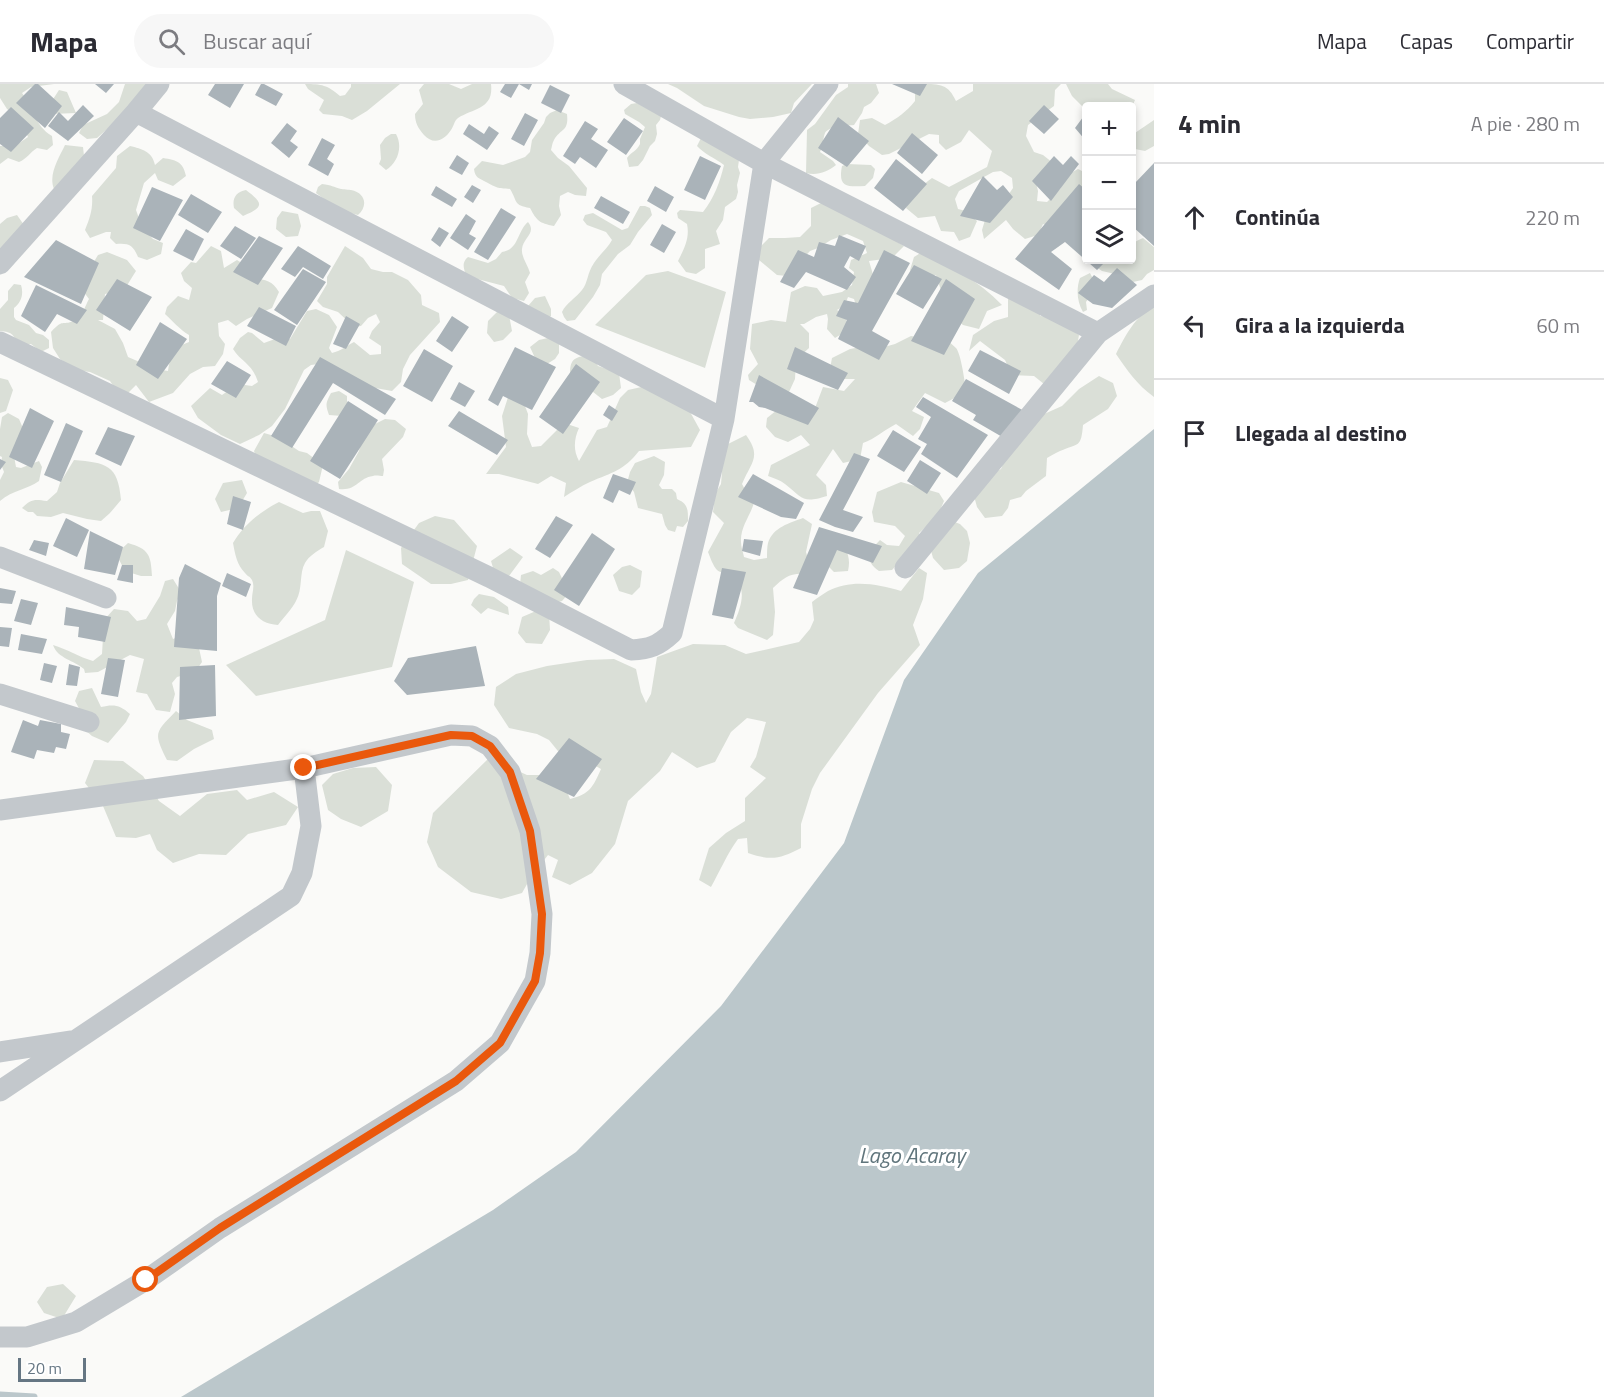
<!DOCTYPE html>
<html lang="es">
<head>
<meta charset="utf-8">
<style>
	body { margin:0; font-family:"Titillium Web",sans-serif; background:#f7f7f7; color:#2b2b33 }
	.controls { position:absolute; right:18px; top:18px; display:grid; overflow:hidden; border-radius:6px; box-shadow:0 3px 9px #0003 }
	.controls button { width:54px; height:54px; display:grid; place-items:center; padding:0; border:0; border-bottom:2px solid #e1e1e2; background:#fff; color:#2b2b33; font:30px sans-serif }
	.scale { position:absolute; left:18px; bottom:15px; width:68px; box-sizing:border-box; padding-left:6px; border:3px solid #657683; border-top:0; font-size:16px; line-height:21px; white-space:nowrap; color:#657683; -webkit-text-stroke:4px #fff; paint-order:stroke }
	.stop { position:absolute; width:18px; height:18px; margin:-14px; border:4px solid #ea580c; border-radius:50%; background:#fff }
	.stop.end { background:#ea580c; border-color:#fff; box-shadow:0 2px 6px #0008 }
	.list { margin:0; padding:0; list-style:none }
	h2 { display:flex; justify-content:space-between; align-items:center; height:78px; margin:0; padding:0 24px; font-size:26px }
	h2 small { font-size:20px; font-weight:400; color:#7c7c81 }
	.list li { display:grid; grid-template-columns:39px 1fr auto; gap:18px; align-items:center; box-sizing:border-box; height:108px; padding:0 24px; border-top:2px solid #e1e1e2 }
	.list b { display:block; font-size:22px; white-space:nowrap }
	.list em { font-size:20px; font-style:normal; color:#7c7c81 }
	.icon { flex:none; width:33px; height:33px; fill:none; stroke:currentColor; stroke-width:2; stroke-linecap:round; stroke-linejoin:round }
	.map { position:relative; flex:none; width:1154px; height:1313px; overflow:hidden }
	header { display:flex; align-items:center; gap:36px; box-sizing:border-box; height:84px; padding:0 30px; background:#fff; border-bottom:2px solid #e1e1e2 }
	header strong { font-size:28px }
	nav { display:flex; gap:33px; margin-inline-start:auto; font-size:21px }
	.search { width:420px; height:54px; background:#f7f7f7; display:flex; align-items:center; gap:15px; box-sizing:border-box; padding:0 21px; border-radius:33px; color:#7c7c81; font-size:22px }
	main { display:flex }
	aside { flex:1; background:#fff }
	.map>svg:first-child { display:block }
</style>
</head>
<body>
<header>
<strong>Mapa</strong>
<div class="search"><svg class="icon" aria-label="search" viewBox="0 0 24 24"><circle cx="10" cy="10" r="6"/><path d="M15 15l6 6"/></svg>Buscar aquí</div>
<nav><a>Mapa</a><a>Capas</a><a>Compartir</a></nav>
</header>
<main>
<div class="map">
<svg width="1154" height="1313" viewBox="0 0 1154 1313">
	<rect width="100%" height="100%" fill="#fafaf8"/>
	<!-- green -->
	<path fill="#dadfd7" d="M0,0H54L31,3L22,9C33,24 35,42 52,52L53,61L47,66L37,64C30,68 27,75 19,78L8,74L0,80V62H15L28,53L19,34L7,25L0,14Z
		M125,0H147L123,31L97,54L87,55L79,49L83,41L107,30L119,18Z
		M305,0C322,0 327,1 340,12L345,11L351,3V0H400L367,27L352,36L342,32L323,30L319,26L324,16L308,5Z
		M424,0H449L461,5L472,0H491C494,25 474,24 458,34C454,37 454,42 451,46C444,57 433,61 424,51C418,44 415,39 415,30L423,20L419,6Z
		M668,0H812L794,19L791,29L773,33L750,35L739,33L704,22L677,4Z
		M848,0H876L879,9L871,19L864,23L862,29L854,41C846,42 830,41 825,49C823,54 823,62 820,68L833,77L836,81C827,88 817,92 806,89L807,46L815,40L836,11L848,3Z
		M921,0C941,0 948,0 956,17L973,7V0H1061L1055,6L1054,22L1028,41L1026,52L1034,68L1043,71L1053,79L1050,88L1035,94L1038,107L1037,117L1047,118L1060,105L1069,90L1078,85L1086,89V101L1084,110L1054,145L1043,140L1038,151L1025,155L1013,145L1006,136L984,155L982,146L985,136L1004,117L1013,104L1012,94L1001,87L993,88L959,107L955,115L958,125L966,127L977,137L970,153L959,157L954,148L941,147L935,132L918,134L906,124C911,111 920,103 932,94L949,103L987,83L992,67L969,46L961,58L946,66L939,59V51L929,50L889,70L882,71L869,62L858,50L860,36L872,34L885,41C898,34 906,28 915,17V3Z
		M1066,0H1108L1112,5L1135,16L1132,23L1086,22V26L1072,12Z
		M59,6L67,8L76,29L52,30L48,23Z
		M637,19L661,32L660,36L656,41L657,50L655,57L650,62L643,76L638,82L629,83L627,74C631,68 637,67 640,60V55L645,43L639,38L625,30L624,26L631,20Z
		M557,26L567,30C569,48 561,44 554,56C552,59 552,63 551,66L558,74L569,82L587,104L586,112L575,111L568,108L560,112L559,122L561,131L554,142C539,139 537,137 530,124C513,121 518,118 510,105C497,104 497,104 486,98C479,94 475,94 474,85L482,77L503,81L525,73L530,68L532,56L544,39L546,33L550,29Z
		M1154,36V62L1145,67L1135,65L1132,61V51Z
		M391,50H396C403,62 398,79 386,86L379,80L381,75L380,61L385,54Z
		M701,54L739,76L738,83L740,89L737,101L738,108L736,115L725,123L723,136L716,147L720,160L705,165V184L696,190L686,188L678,177C684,165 690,154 687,140L678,134L677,129L680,126L703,128C714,114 720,98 724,81C715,74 704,70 697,62Z
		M65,61L83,63L84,72L54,105C48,90 59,74 65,61Z
		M130,62C142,65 152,67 155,81L163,74C177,76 183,78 186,92L173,102L158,96L155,89L144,99L136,126L142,143L153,155L163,159L161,170L147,176L138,173C133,161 129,159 116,160L110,154L111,148H106L90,154L85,146C90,134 93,125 92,112L116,84L117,72Z
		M847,80L871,81L875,85L873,94L865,102C846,103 838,103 842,82Z
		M322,100C332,101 333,103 341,105C342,105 350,106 351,106C366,109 368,122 358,131L339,126L316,109L318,103Z
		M246,106C263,119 265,123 243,132L234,124C232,114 236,108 246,106Z
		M827,116L904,162L892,174L869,177L874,194L857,225L854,215L848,213L845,221L837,226L846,232L848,246L835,254L827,245L828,235L827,230L816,233L804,240H800L809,249V264L796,276L795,295L789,308L762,304L749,296L748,291L758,280L750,265L752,240L771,236L786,238L791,208L805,202L817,204L823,212L842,208L852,201L854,188L849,184L851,176L867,169L863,157L847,150L831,156L818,164L810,167L787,192L777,191L759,176V164L769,154H785L800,153L811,142V124Z
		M640,122H645L650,124L652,131L638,148L630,161L618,170L602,190L600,201L593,213L575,236L567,237L564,233L562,228C566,219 576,214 582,206C588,199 587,189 594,179C599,171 607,165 612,156L606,148L587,141L583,136L585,131L593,129L622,146L628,144Z
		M282,127L298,130L301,142L298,152L286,153L276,145L277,134Z
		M17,131L24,141L0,167V140L7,134Z
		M528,138C537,149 523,154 522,165C521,173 528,181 530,189L525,198L529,209L524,217L512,214L504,202L466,192C464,184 461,179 468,173L488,179L496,175L502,168C519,166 517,147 528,138Z
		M1143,154L1154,163V186L1147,190L1142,196L1124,200L1115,190L1102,187L1095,182L1094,176H1132C1132,161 1129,160 1143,154Z
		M211,162L221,167L224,184L237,176L248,183L252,194C265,196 272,196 279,208L272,224L247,235L236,242L228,236L218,239L219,252L225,260L223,270L215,282L203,283L190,290L173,309L149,318L136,301L127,310L116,306L110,297L90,288L75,286L60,275L53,264L51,248C64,234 61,242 74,237C82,234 85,222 89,215L83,207L89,186L98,171L107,168L127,176L136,187C123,207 129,205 105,210L103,236H98L115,245L123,259L128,273L156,285L168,287C171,270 172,264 189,258V251C179,245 173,237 165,230L167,223L178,212L189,216L192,204L184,197L181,189L191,178L196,179Z
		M345,162L363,174L371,185L383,188H392L408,196L421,211L422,221L439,229L440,238L410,271L403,285L401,298L392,307L364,302L326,279L311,281L304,286L285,325L272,342L259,351L240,360L221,351L198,334L191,322L210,304L222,311L238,300L252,302L258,298C252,279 242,279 233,265L240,254L248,248L252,249L264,259L275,255H290L307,227L316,225L329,231L337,243L329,264L332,269C341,267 346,262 354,258L370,271L381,270V262L369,254L372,247L380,238L376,230L368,234L361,242L354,243L338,228L323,223L317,217L327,200V193Z
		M922,168C952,184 978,196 1002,221L987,227L979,245L963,241L948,228L936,191L916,195L910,186L914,173Z
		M668,187L726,208L705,284L595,241L646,191Z
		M1090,189C1098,203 1095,206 1086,218L1087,226L1083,228C1077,218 1076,205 1080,194Z
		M14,200L21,201C24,210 21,219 14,224V233L16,236L29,241L36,249L43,251L49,256V264L41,268L31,260L18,262C14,251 13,248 0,247V225L8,216V207Z
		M545,212L551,225V232L544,237L528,222L535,214Z
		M1008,212L1040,228V232L1053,233L1079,251L1076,268L1044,300L1034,292L1012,291L1005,276L980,257L969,267L973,251L994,237L1008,233Z
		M1154,222V313C1137,301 1127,286 1116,270C1125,252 1136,231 1154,222Z
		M498,227L509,231L512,247L503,256L494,258L487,249L488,237Z
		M940,250C945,255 951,259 956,264C961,270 965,298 966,308L945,319L925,309L912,327L924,333L920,345L913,352L896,340C884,346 875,355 863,359L860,375L843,379L833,365L816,391L826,401L827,412C802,420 803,414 785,400C780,396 773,394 768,392L771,381L810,361L801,351L788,358L775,353L766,343L767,334L777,326L812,332L823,303L844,307L855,295H838L829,290L832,274L850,265L867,262L877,265L895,260L911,252L921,254Z
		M548,254L559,260V269L555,275L547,280L535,274L530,263L539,256Z
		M591,271L598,282L619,289L621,304L613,311L602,315L570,290C570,274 575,273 591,271Z
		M1099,292L1113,299L1117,312L1108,325L1083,341C1081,364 1079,359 1060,367C1055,369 1051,372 1047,374L1046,392L1026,407L1021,413L1010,416L1008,424L1002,432L985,434L977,423L974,412L991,390L1001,385L1010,363L1033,335L1062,322L1079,305Z
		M0,294L8,296L13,306L6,327L0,329Z
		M646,302L689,326L700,346L691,363L639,367C623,387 613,388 590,398C581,402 572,408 564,413L566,399L551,392L538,400L499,390H486L506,363L502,332L510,307L522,314L528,330L527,350L532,363L541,362L564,339L579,344C574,355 573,366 579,377L597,346L607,343L620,314L628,306Z
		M339,307L347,312V326L342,332L329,331C325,320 326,319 331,309Z
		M8,329L19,335L25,349L14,372L16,383L21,384L39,377L42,383L39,397C28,405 13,406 0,417V396L4,388L1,380L2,373L0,372V345L2,333Z
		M385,335L395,336L406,345L403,353L382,375L384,386L383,392C380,392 376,391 373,392C358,394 357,407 339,405L338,398L349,385L359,367L362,353L369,343Z
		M264,349L278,353L299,367L307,369L323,381L319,398L314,403L261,390L254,367Z
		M746,351C762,373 751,378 742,400L748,411L755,415C752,430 740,442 741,458C741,463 743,468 744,473L754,476L767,474C767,469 767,463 768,459C773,443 790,439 803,434L812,440L806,468L810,482L805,490C789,489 784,494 773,504L775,528L773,551L767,556L738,544L734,539C741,523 749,502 730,491C727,489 720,489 717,486C713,482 710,473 708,468L724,439L713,428L715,410L721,400L722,388L719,373L728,360Z
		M654,372L665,378L664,391L659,401L662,405H672L676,409L677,415C688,420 688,425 688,437L683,443L677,442L675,448L668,446L665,441L662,430L638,424L634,408L627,399L630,388L635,379Z
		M74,376C106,379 118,380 121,416L110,429L101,437L87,435L63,429L51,433L37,432L33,428H28L22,424C31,415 34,415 47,417L57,408L60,399Z
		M242,396L247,409L238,424L221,428L215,415L223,399Z
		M901,398L939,409L944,417L937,433L919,449L921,455L892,486L879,487C864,476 868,468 880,456L887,461L899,462L905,452L895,442L874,438L872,428L877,408Z
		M279,418L303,429L311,427H320L328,447L324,463C317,467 309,472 305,479C299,489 303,505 296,517C292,525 284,533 278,541C263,540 251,532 252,515C252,508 255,503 252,496C248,490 250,495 245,489C237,481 235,470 233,459C244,440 260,428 279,418Z
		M435,432L454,436L477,462L468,496L451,500H431L402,480L401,464L419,439Z
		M952,437L960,440L967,447L970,459L967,477L959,484L944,486L933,474L927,452Z
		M128,459C149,465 151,471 152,492H141L125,487L116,470Z
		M845,463C849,472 850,478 848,487L834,488L825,479L827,464Z
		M510,464L523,473L509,492L494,487L491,477Z
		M346,466L414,498L392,583L256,612L226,581L325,536Z
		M630,481L642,487L640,503L632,511L619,507L613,491L622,483Z
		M553,484L559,488L569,509L562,517L555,519L549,529L550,546L542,560L526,559L518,549L522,533L536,527L520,501L521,491L533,487L541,491Z
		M919,484L927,489L923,515L913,541L920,561L878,609L820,689L812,705L801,740V764C780,775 771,777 748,769L747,754L738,755C727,770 720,787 711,803L699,796L709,764L726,749L745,737V714L766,694L750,683L756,673L766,638L747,634L731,648L715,678L697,684L672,668L660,687L628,717L615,760L592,789L570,801L552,793L558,776L548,771L531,793L522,809L501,815L471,808L438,783L427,758L433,729L489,674L527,691H551L565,703L570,715C590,710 593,703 601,685L587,677L562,672L549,656L537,650L509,644L494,621L496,603L516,590L547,582L587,576L614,575L636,585L641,608L646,619L651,610L657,573L693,560L725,561L746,570L799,558L810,545L814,536L812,518C817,514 823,510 828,507C851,495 878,500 901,507Z
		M173,495L181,508L177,517L175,527L167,540L173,555L187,549L199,564L202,578L195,588L177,593L172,599L175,610L170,628L156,626L147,610L136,608L144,575L130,571L98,588L85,589L84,585C74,576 58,575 53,561C67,565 79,573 93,577L102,570L104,536L114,525L128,527L137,537L146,535L160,512L165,497Z
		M479,510L494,513L508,523L509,531L488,524L481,530L471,521L474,515Z
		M92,604L101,623C114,620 120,621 130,630L126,638L108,659L92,652L85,646L81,628L75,617L79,607Z
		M176,627L187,636L212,646L214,655L194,665L177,677L167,676C153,648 155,649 176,627Z
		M94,676L123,677L143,692L159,717L180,732L207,710L237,706L247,716L274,708L298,723L286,741L248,750L226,771L199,770L173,779L157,766L150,750L136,754L116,753L103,722L85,699Z
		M376,683L392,701L388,727L361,743L341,735L328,726L322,701L333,690L353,684Z
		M63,1200L76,1212L62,1235L44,1229L37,1218L47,1203Z"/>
	<!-- water -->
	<path fill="#bbc7cb" d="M1154,345V1313H181L493,1126L576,1068L721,922L844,759L904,596L978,489Z"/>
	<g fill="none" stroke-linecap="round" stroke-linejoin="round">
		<!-- stream -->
		<path stroke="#bbc7cb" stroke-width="7" d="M0,1311L34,1313"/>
	</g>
	<!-- building -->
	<path fill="#aab3b9" d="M35,0H38L62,22L45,44L16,19Z
		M95,0H114L106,9Z
		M215,0H244L230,24L208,11Z
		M261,0H264L283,10L276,22L255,11Z
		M505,0H519L511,14L500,8Z
		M519,0H532L529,6Z
		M892,0H927L920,12Z
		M550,1L570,11L561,29L541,19Z
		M83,21L94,32L68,57L48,42L59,28L68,37Z
		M1044,21L1059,35L1044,50L1029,37Z
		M11,23L34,44L11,68L0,60V34Z
		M525,29L538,36L524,62L511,55Z
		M1086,29V57L1075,44Z
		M838,33L869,57L847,83L818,64Z
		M624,34L643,47L626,71L607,58Z
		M585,37L598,45L591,55L608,66L596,84L580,73L575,80L563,72Z
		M287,39L297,47L290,57L298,63L289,74L271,59Z
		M469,40L484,50L489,42L499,49L487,66L463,50Z
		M912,49L938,71L922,90L897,69Z
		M322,54L335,61L327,75L334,80L328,92L308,81Z
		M457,71L469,79L462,91L449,84Z
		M700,72L721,82L705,116L684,106Z
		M1054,72L1063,81L1071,72L1079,80L1051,117L1032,97Z
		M896,75L927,100L903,127L874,104Z
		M1154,79V162L1132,142V96L1135,99Z
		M983,92L997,106L1003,101L1013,113L990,139L960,132Z
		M1079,100L1086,106V176H1107L1097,186L1065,158L1051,168L1072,185L1059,206L1015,175Z
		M472,101L481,106L473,119L464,113Z
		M436,102L457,115L452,123L431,111Z
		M655,102L674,113L666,128L647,117Z
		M152,103L183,116L160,157L133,144Z
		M191,110L222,128L208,149L178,131Z
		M601,112L630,128L623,140L594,124Z
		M501,124L516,133L488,176L474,168Z
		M466,130L476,137L469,150L476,154L468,166L450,154Z
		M662,140L676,148L664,169L650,161Z
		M235,142L256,154L241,175L220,162Z
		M439,143L449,149L440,163L431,156Z
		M186,145L204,155L193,177L173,167Z
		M839,151L866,162L859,177L850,172L844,183L856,193L847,206L806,188L794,204L780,198L798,166L814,173L819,158L835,162Z
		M259,152L283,164L258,201L233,188Z
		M56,156L99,179L81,220L24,193Z
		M298,162L331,182L323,195L303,183L295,193L281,185Z
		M884,166L910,179L872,247L890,257L879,276L838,255L847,236L836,232L844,216L858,219Z
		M914,181L942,195L923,225L896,210Z
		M1117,184L1137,201L1112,224L1093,220L1078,209L1094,191L1104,198Z
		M303,185L326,198L297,241L274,226Z
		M117,195L152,213L130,247L96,226Z
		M946,195L975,215L944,271L911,257Z
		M36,201L87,226L77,240L57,230L45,248L21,232Z
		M259,223L296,242L286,262L247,242Z
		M346,232L360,240L346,265L333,260Z
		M452,232L469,243L452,268L436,257Z
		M160,238L187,255L158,295L136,281Z
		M515,263L556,283L532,326L503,312L498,322L488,316Z
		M795,263L848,289L838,306L787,285Z
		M424,265L453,282L432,318L403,302Z
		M980,266L1021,287L1009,310L968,287Z
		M320,273L396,315L385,331L333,299L292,364L271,352Z
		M227,277L251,291L236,314L211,300Z
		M576,280L600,298L563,350L539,333Z
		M759,291L819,324L808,341L765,324L759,323L753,318H749Z
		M966,295L1026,328L1004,354L973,336L976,331L952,317Z
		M459,298L475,307L465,323L450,315Z
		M923,313L988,351L957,394L921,370L927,360L918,355L931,333L916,323Z
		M348,317L378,336L340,395L310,377Z
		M609,321L618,327L612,337L603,331Z
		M30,324L54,337L32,384L9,373Z
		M459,327L508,356L497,371L448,342Z
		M66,339L83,347L61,398L44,391Z
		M108,343L135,352L121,382L95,370Z
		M893,346L921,363L904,388L877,372Z
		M854,369L870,375L843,426L863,433L853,448L835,443L819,436Z
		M0,375L6,378L0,386Z
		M920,376L941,389L927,410L907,397Z
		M613,390L636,398L630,411L619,406L613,419L603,414Z
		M753,390L804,419L796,435L781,433L738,413Z
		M233,412L251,418L243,446L227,440Z
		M556,432L573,441L550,474L535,465Z
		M66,434L89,446L77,473L53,462Z
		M819,443L882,462L873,479L837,466L817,511L793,504Z
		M90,447L123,463L115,491L84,485Z
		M592,449L615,465L579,522L554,506Z
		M744,455L763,457L760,472L742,467Z
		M34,456L49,459L46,472L29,466Z
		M185,480L221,499L217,512V567L174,563L179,494Z
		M122,481H133V499L117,496Z
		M722,484L746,488L733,535L712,531Z
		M227,489L251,500L246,513L222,502Z
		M0,504L16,507L12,520L0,519Z
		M21,515L38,519L31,541L14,537Z
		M66,523L111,533L105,558L78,553L79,543L64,541Z
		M0,543L12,544L9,563L0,562Z
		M21,550L47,555L42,570L18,566Z
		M476,562L485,602L407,611L394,597L408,574Z
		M108,574L125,576L118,613L101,610Z
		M44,579L57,582L52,599L40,596Z
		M69,580L80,583L77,602L66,601Z
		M215,581L216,632L179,636L180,583Z
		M23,636L38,642L40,636L61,640V648L70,650L66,665L56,663L54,669L37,666L34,675L11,668Z
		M569,654L602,675L574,713L536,695Z"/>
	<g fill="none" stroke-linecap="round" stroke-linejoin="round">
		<!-- street -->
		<path stroke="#c3c8cc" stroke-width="21" d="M624,0L764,79L1098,249
			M136,28L724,335
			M0,180L136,28L159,0
			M0,258L489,493L631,566C650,565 658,562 672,549L724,335L764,79L828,0
			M0,473L106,514
			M905,484L1098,249L1154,211
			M0,610L89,638
			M0,726L304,684L451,651L472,652L490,662L510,688L530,747L542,830L540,869L535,897L500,959L456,997L220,1144L146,1196L76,1238L27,1253H0
			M0,968L70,957
			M0,1007L291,812L302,789L311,742L304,684"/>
	</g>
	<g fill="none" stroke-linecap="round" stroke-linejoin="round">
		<!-- route -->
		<path stroke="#ea580c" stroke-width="8" d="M146,1196L220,1144L456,997L500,959L535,897L540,869L542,830L530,747L510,688L490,662L472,652L451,651L304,684"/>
	</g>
	<g text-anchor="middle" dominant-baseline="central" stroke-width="6" stroke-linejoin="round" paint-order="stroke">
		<!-- water labels -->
		<g font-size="22" font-style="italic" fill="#60757c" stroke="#fff">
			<text x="912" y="1071">Lago Acaray</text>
		</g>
	</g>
</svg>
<div class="controls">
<button>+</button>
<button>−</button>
<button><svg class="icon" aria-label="layers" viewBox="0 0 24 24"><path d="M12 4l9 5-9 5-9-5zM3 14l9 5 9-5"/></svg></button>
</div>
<div class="scale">20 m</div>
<div class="stop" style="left:146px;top:1196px"></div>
<div class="stop end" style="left:304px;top:684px"></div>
</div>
<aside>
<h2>4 min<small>A pie · 280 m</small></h2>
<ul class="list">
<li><svg class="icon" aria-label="ahead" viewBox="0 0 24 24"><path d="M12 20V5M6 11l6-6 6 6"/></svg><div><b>Continúa</b></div><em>220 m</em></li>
<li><svg class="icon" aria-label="left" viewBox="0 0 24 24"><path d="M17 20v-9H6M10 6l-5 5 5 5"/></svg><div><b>Gira a la izquierda</b></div><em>60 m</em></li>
<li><svg class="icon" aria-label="arrive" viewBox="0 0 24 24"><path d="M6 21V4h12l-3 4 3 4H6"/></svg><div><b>Llegada al destino</b></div></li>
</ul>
</aside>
</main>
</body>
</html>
